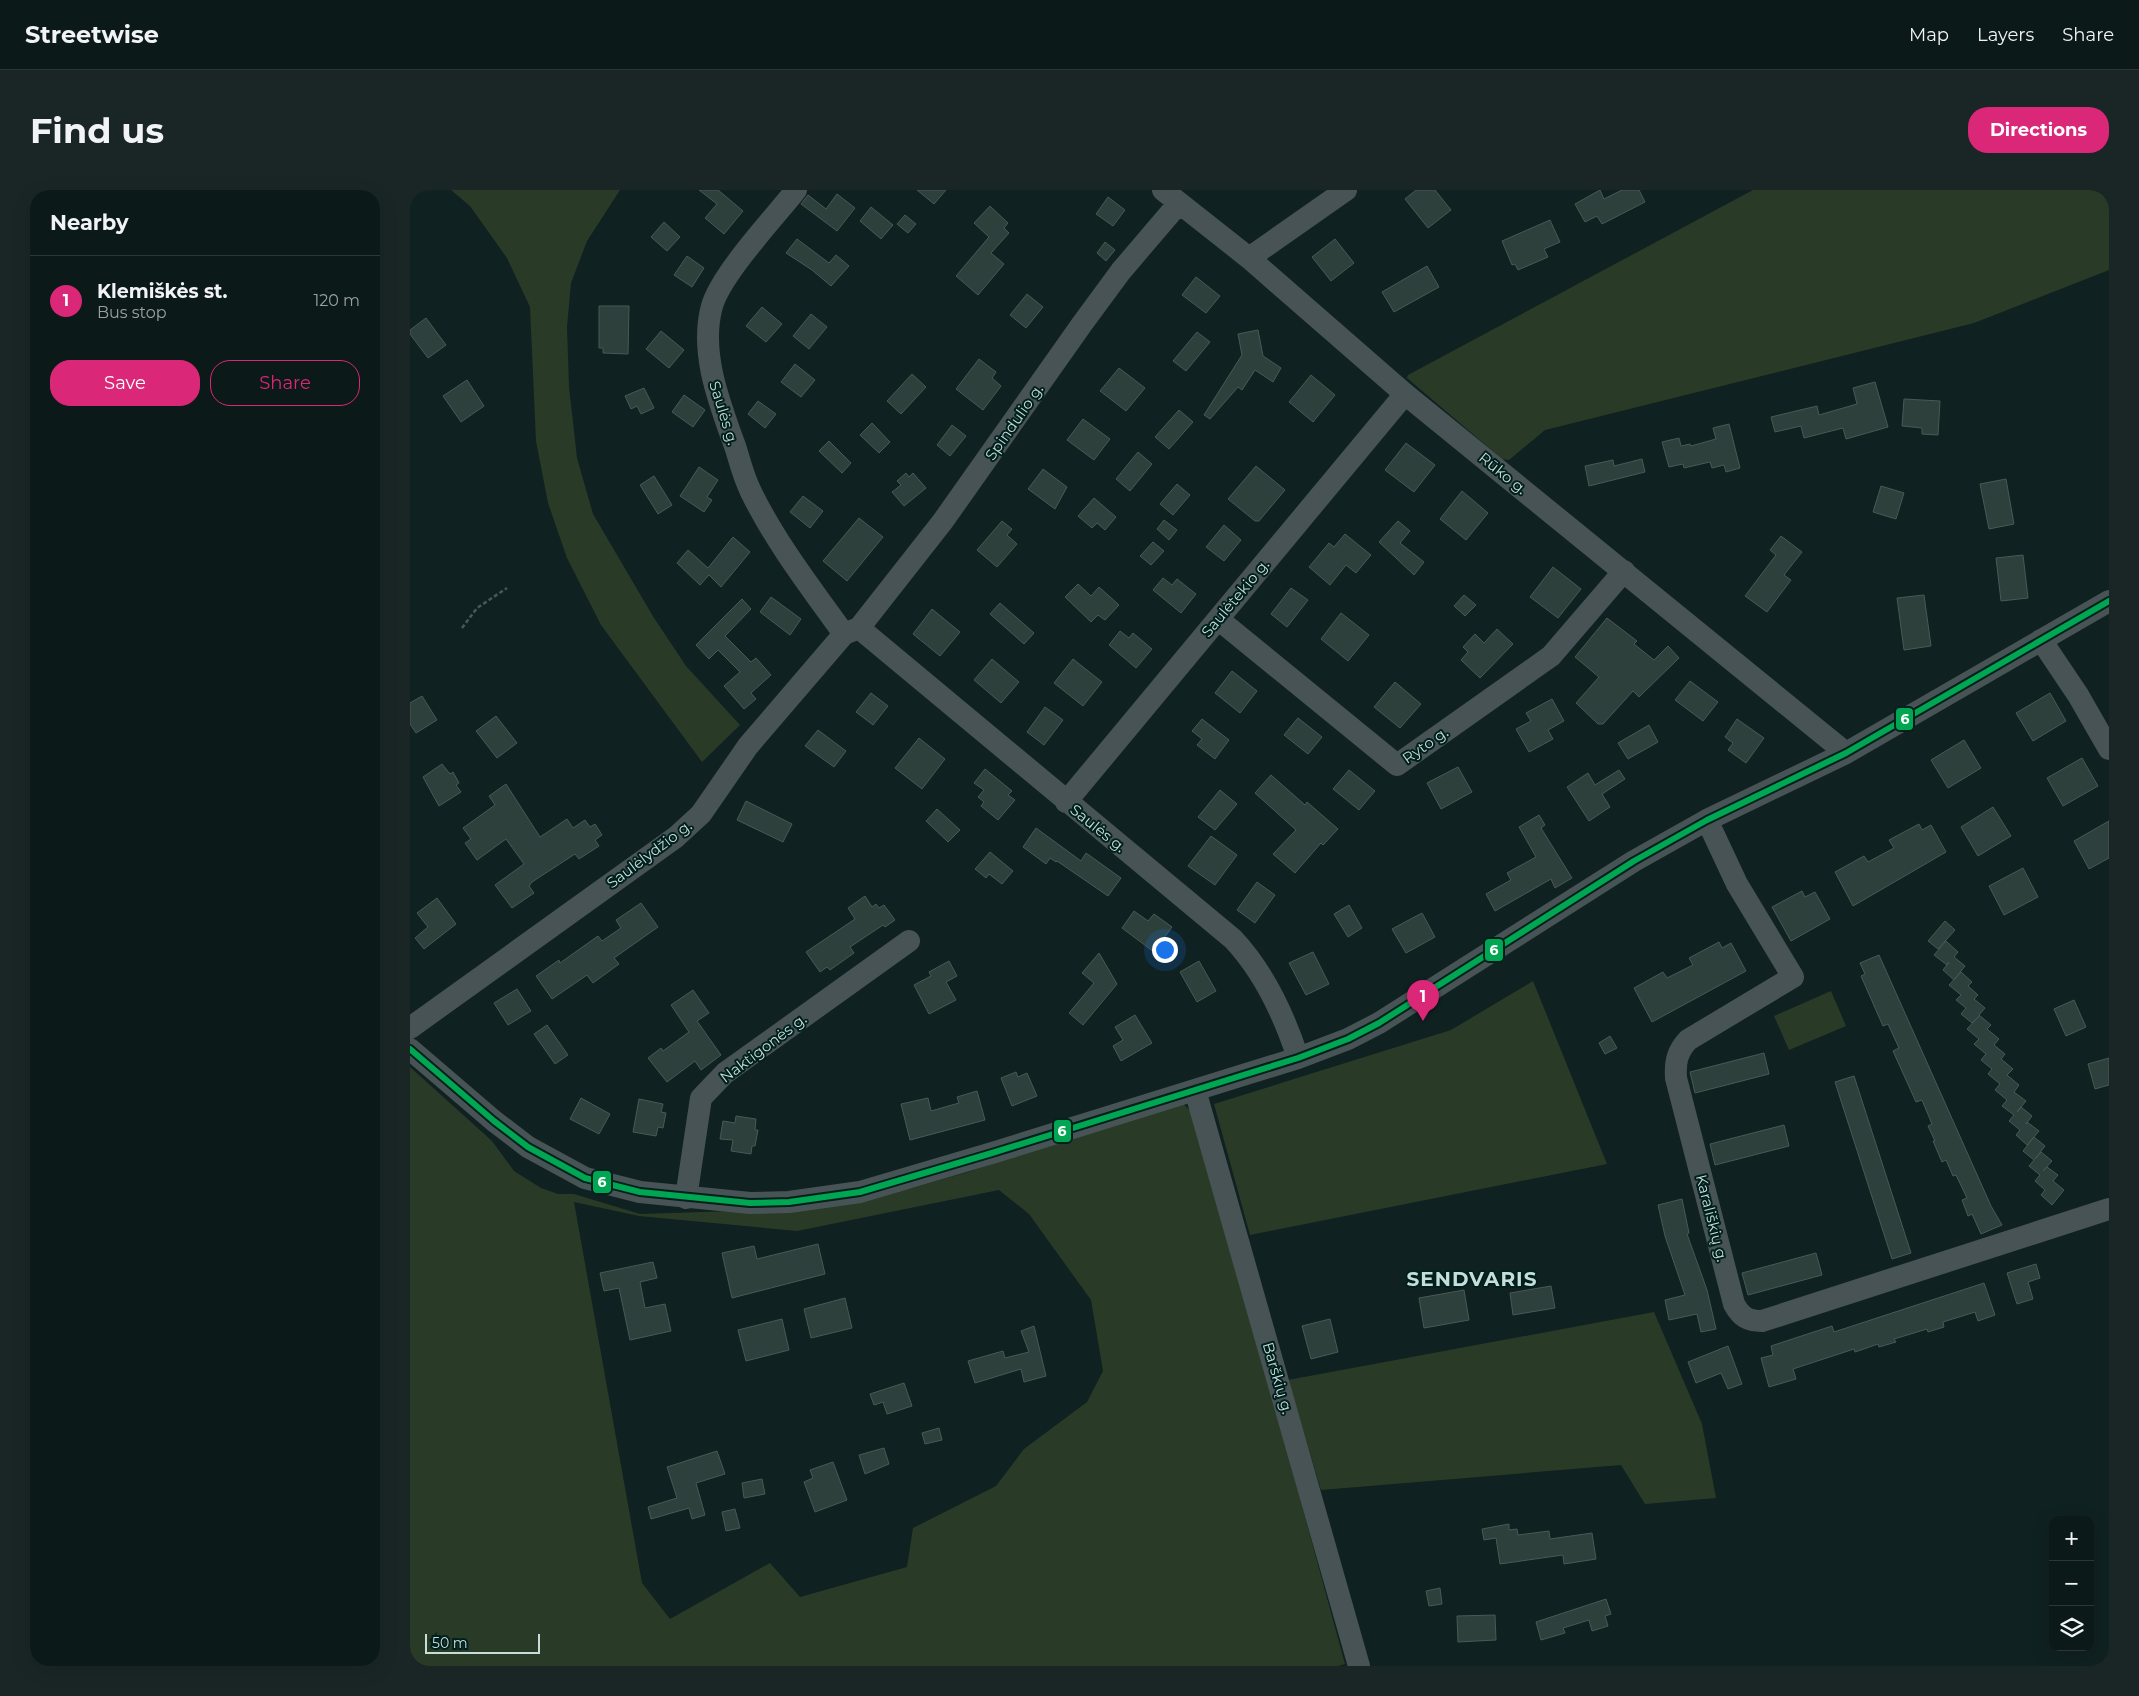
<!DOCTYPE html>
<html lang="en">
<head>
<meta charset="utf-8">
<style>
	body { margin:0; font-family:Montserrat,sans-serif; background:#1a2626; color:#f1f3f6 }
	.controls { position:absolute; right:15px; bottom:15px; display:grid; overflow:hidden; border-radius:10px; box-shadow:0 5px 20px #0002 }
	.controls button { width:45px; height:45px; display:grid; place-items:center; padding:0; border:0; border-bottom:1px solid #2c3838; background:#0c1919; color:#f1f3f6; font:25px sans-serif }
	.scale { position:absolute; left:15px; bottom:12px; width:115px; box-sizing:border-box; padding-left:5px; border:2px solid #c7ddda; border-top:0; font-size:14px; line-height:18px; white-space:nowrap; color:#c7ddda; -webkit-text-stroke:4px #00201d; paint-order:stroke }
	.you { position:absolute; left:754px; top:759px; width:18px; height:18px; margin:-12px; border:4px solid #fff; border-radius:50%; background:#1a73e8; box-shadow:0 0 0 8px #1a73e833 }
	.badge { display:grid; place-items:center; width:32px; height:32px; border-radius:50%; background:#db2777; color:#fff; font-size:16px; font-weight:700 }
	.pin { position:absolute; translate:-50% -41px; filter:drop-shadow(0 1px 2px #0008) }
	.pin::after { content:''; position:absolute; top:26px; width:18px; height:15px; background:inherit; clip-path:polygon(0 0,100% 0,50% 100%) }
	.list { margin:0; padding:0; list-style:none }
	h2 { display:flex; justify-content:space-between; align-items:center; height:65px; margin:0; padding:0 20px; font-size:21px }
	h2 small { font-size:16px; font-weight:400; color:#9aa0a2 }
	.list li { display:grid; grid-template-columns:32px 1fr auto; gap:15px; align-items:center; box-sizing:border-box; height:90px; padding:0 20px; border-top:1px solid #2c3838 }
	.list b { display:block; font-size:19px; white-space:nowrap }
	.list p { margin:0; font-size:16px; white-space:nowrap; color:#9aa0a2 }
	.list em { font-size:16px; font-style:normal; color:#9aa0a2 }
	.actions { display:flex; gap:10px; padding:15px 20px }
	.actions a { flex:1; padding:11px 0; border:1px solid #db2777; border-radius:20px; text-align:center; font-size:18px; color:#db2777 }
	.actions .main { background:#db2777; color:#fff }
	.icon { flex:none; width:28px; height:28px; fill:none; stroke:currentColor; stroke-width:2; stroke-linecap:round; stroke-linejoin:round }
	.map { position:relative; flex:none; width:1699px; height:1476px; overflow:hidden; border-radius:20px }
	header { display:flex; align-items:center; gap:30px; box-sizing:border-box; height:70px; padding:0 25px; background:#0c1919; border-bottom:1px solid #2c3838 }
	header strong { font-size:24px }
	nav { display:flex; gap:28px; margin-inline-start:auto; font-size:18px }
	.intro { display:flex; align-items:center; justify-content:space-between; box-sizing:border-box; height:120px; padding:0 30px }
	h1 { margin:0; font-size:35px }
	.button { padding:12px 22px; border-radius:20px; background:#db2777; color:#fff; font-size:18px; font-weight:700 }
	main { display:flex; gap:30px; padding:0 30px }
	aside { flex:1; background:#0c1919; border-radius:20px; box-shadow:0 5px 20px #0002 }
	.map>svg:first-child { display:block }
</style>
</head>
<body>
<header>
<strong>Streetwise</strong>
<nav><a>Map</a><a>Layers</a><a>Share</a></nav>
</header>
<div class="intro"><h1>Find us</h1><a class="button">Directions</a></div>
<main>
<aside>
<h2>Nearby<small></small></h2>
<ul class="list">
<li><span class="badge">1</span><div><b>Klemiškės st.</b><p>Bus stop</p></div><em>120 m</em></li>
</ul>
<div class="actions"><a class="main">Save</a><a>Share</a></div>
</aside>
<div class="map">
<svg width="1699" height="1476" viewBox="0 0 1699 1476">
	<rect width="100%" height="100%" fill="#102121"/>
	<!-- green -->
	<path fill="#293b27" fill-rule="evenodd" d="M41,0H210L177,51L161,93L157,137L159,197L167,268L183,324L244,428L276,476L330,535L292,572L191,435L157,368L138,313L126,251L120,117L97,68L60,16Z
		M1343,0H1699V80L1564,133L1135,240L1099,270L1092,269L997,188L998,185Z
		M1123,791L1197,974L840,1045L804,914L1041,840Z
		M1421,801L1436,836L1379,860L1364,826Z
		M0,877L82,951L104,981L131,998L148,1004H164L230,1024L325,1021L502,998L558,982L771,912L786,926L935,1474L928,1476H0ZM589,1000L619,1024L681,1110L693,1181L677,1212L614,1259L586,1296L503,1338L497,1377L390,1407L360,1373L260,1429L232,1393L164,1012L229,1026L387,1041Z
		M1244,1122L1292,1234L1306,1308L1235,1314L1211,1275L911,1300L878,1190Z"/>
	<!-- building -->
	<path fill="#2d403b" stroke="#4a5955" d="M289,0H308L333,21L314,44L295,28L307,14Z
		M507,0H536L524,14Z
		M1006,0H1025L1041,20L1018,38L995,9Z
		M1190,0L1194,9L1212,0H1229L1235,12L1192,34L1187,26L1175,32L1165,14Z
		M427,4L445,18L427,41L391,14L398,5L416,19Z
		M698,7L715,20L703,36L686,24Z
		M580,16L598,33L594,38L599,43L581,63L594,74L568,105L546,86L579,47L564,33Z
		M461,17L483,35L471,49L450,31Z
		M495,25L506,34L498,43L487,34Z
		M1140,30L1150,52L1134,59L1138,67L1108,80L1105,74L1102,75L1092,51Z
		M254,32L270,47L257,61L241,47Z
		M387,49L419,73L426,65L439,76L421,96L402,80L376,63Z
		M925,49L944,73L921,91L902,67Z
		M695,52L705,60L696,71L687,63Z
		M277,66L294,78L282,97L264,85Z
		M1017,76L1029,97L984,122L972,102Z
		M786,87L810,106L796,123L772,105Z
		M617,104L633,117L616,138L600,125Z
		M189,116H219L218,164L193,163V158H189Z
		M352,117L372,134L356,152L336,136Z
		M401,124L417,137L399,159L383,146Z
		M16,128L36,155L18,168L0,144V140Z
		M848,140L853,166L871,178L863,192L845,180L832,200L828,197L800,229L794,225L832,165L828,144Z
		M251,141L274,160L259,178L236,159Z
		M787,142L800,152L776,181L763,171Z
		M569,169L586,182L582,188L591,196L573,220L546,199Z
		M385,174L405,190L391,207L371,192Z
		M709,178L735,198L716,221L690,201Z
		M502,184L516,197L491,224L477,211Z
		M901,185L925,205L903,232L879,212Z
		M57,190L74,216L51,232L33,206Z
		M1465,192L1478,237L1436,249L1433,238L1394,248L1391,236L1365,242L1361,227L1407,216L1409,225L1447,214L1443,198Z
		M234,198L244,218L231,224L227,216L221,219L215,206Z
		M274,205L295,220L283,237L262,222Z
		M1494,209L1530,211L1528,245L1512,244V238L1492,236Z
		M348,211L366,224L355,238L338,224Z
		M769,220L783,232L759,259L745,247Z
		M673,229L700,249L684,270L657,250Z
		M462,233L480,252L469,263L450,245Z
		M1319,234L1330,278L1316,282L1314,275L1302,278L1300,272L1274,278L1273,274L1259,277L1252,252L1269,248L1271,256L1280,254L1281,256L1306,249L1303,238Z
		M542,235L556,246L540,266L527,255Z
		M419,251L441,273L432,283L409,261Z
		M996,253L1025,275L1004,302L975,280Z
		M728,262L742,274L720,301L706,289Z
		M1232,269L1235,282L1179,296L1175,276L1203,270L1204,276Z
		M846,276L875,300L849,331H845L818,309Z
		M289,277L308,290L297,307L302,310L294,322L270,306Z
		M633,279L657,297L645,319L618,299Z
		M496,283L499,287L503,283L516,298L494,316L482,302L491,295L487,291Z
		M244,286L262,315L248,324L230,295Z
		M1596,289L1604,334L1579,339L1570,294Z
		M767,294L780,305L763,325L750,314Z
		M1471,296L1494,303L1486,329L1463,322Z
		M1052,301L1078,323L1056,350L1030,329Z
		M393,306L413,321L400,338L380,322Z
		M684,308L706,327L695,340L687,333L682,338L668,326Z
		M449,328L473,347L437,391L413,371Z
		M754,330L767,340L759,350L747,339Z
		M592,331L602,339L597,345L607,354L587,377L567,360Z
		M988,331L1000,341L990,353L1014,372L1004,385L969,352Z
		M814,335L831,350L814,371L796,357Z
		M935,344L961,365L946,383L936,375L920,395L899,377L919,353L924,357Z
		M1371,346L1392,362L1374,385L1381,390L1357,422L1335,406L1366,365L1360,360Z
		M323,347L340,362L311,397L299,385L290,395L267,373L278,360L298,378Z
		M743,352L754,361L741,375L730,366Z
		M1613,365L1618,408L1591,411L1586,368Z
		M1143,377L1171,399L1148,428L1120,407Z
		M753,388L762,395L767,389L786,404L771,423L743,400Z
		M668,394L681,406L689,397L709,415L695,430L688,425L681,432L655,407Z
		M881,398L898,410L877,437L861,424Z
		M1054,405L1066,415L1055,426L1044,416Z
		M1514,405L1521,456L1494,460L1487,408Z
		M361,407L391,429L380,445L350,422Z
		M332,409L341,419L315,446L341,472L346,468L361,485L341,503L346,509L334,519L314,496L330,482L308,460L299,469L286,455Z
		M590,413L624,443L614,454L580,424Z
		M522,419L550,442L530,466L503,444Z
		M931,423L959,445L938,471L911,449Z
		M1197,428L1227,451L1224,454L1244,470L1258,456L1269,468L1229,507L1223,501L1193,534H1188L1166,513L1189,487L1165,467Z
		M1087,439L1103,454L1070,488L1051,470L1058,462L1053,457L1065,444L1074,453Z
		M710,441L719,448L723,443L742,459L726,478L699,455Z
		M582,469L609,492L591,513L564,490Z
		M663,469L692,492L673,516L644,493Z
		M822,481L847,501L830,523L805,503Z
		M1280,491L1308,512L1293,531L1265,510Z
		M985,492L1011,514L990,538L964,517Z
		M461,503L478,516L463,535L446,522Z
		M1640,503L1656,531L1623,551L1606,523Z
		M12,506L27,530L6,543L0,534V513Z
		M1142,509L1154,531L1138,540L1143,549L1119,562L1106,539L1121,531L1116,523Z
		M635,517L653,530L634,555L617,542Z
		M86,526L107,553L87,568L66,541Z
		M888,528L912,547L898,564L874,545Z
		M792,529L819,550L805,569L787,555L792,549L782,541Z
		M1327,529L1354,548L1336,573L1318,560L1323,553L1315,547Z
		M1239,535L1248,552L1218,569L1208,553Z
		M408,540L436,561L424,577L395,556Z
		M509,548L535,569L512,599L485,578Z
		M1554,550L1571,578L1538,598L1521,570Z
		M1672,568L1688,596L1653,616L1637,588Z
		M32,574L40,584L43,582L49,593L46,595L51,602L29,616L13,587Z
		M1048,577L1062,602L1031,619L1017,593Z
		M575,579L602,601L598,605L605,610L588,630L571,616L574,612L568,607L574,600L564,593Z
		M939,580L965,601L949,620L923,599Z
		M1209,580L1215,589L1192,604L1200,617L1179,631L1157,597L1178,583L1185,595Z
		M861,585L895,615L897,612L928,639L913,655L911,653L885,683L863,664L886,640L845,603Z
		M96,594L130,647L157,629L163,638L175,630L180,637L185,634L192,645L185,650L189,656L169,669L165,664L122,692L119,696L124,703L102,718L85,695L114,674L96,649L67,670L55,653L61,649L53,638L85,615L79,606Z
		M810,600L827,614L805,640L788,627Z
		M336,611L382,634L373,652L327,630Z
		M1583,617L1601,646L1568,666L1551,637Z
		M527,619L550,640L538,652L516,631Z
		M1129,625L1135,635L1131,638L1162,688L1145,698L1141,689L1085,721L1076,704L1101,690L1097,683L1126,667L1109,637Z
		M1699,631V668L1679,679L1664,651Z
		M1509,634L1512,640L1521,635L1536,662L1443,716L1425,682L1454,666L1458,672L1484,658L1479,650Z
		M626,638L671,671L676,663L711,688L698,706L647,671L646,672L640,668L636,674L613,657Z
		M801,646L827,665L805,695L778,676Z
		M580,662L603,681L592,694L579,684L576,688L565,679Z
		M1613,678L1628,707L1594,725L1579,696Z
		M847,692L865,705L845,733L827,720Z
		M1392,701L1395,707L1405,702L1420,729L1381,751L1362,717Z
		M455,706L462,717L466,714L469,718L474,715L485,730L475,737L473,735L440,757L444,763L420,780L417,777L410,782L396,762L445,729L438,718Z
		M27,708L46,734L14,759L5,748L18,737L7,723Z
		M231,713L248,737L204,768L209,774L183,793L177,785L142,809L126,786L149,770L150,773L188,746L192,751L211,738L206,730Z
		M939,715L952,738L938,747L924,724Z
		M724,721L738,731L744,724L762,737L744,762L712,738Z
		M1012,723L1025,747L996,763L982,739Z
		M1535,731L1545,740L1528,759L1518,751Z
		M1536,751L1548,762L1544,767L1555,776L1544,790L1533,780L1539,772L1537,775L1524,765Z
		M1309,752L1312,758L1321,753L1336,781L1242,832L1224,798L1253,782L1257,788L1283,775L1279,768Z
		M903,762L919,794L896,805L879,773Z
		M689,763L707,794L673,835L659,823L684,793L672,783Z
		M1469,765L1581,1016L1592,1035L1571,1044L1562,1024L1558,1026L1552,1010L1557,1008L1546,985L1543,986L1536,970L1532,972L1523,951H1525L1518,936L1522,934L1512,910L1506,912L1483,861L1489,858L1478,834L1473,836L1451,786L1455,784L1450,773Z
		M539,771L547,786L536,792L546,810L519,824L504,795L521,786L519,782Z
		M789,771L806,801L787,812L770,782Z
		M1551,782L1562,792L1558,796L1568,805L1564,809L1575,818L1569,825L1581,835L1577,839L1589,849L1584,855L1595,864L1591,869L1603,879L1597,885L1609,895L1604,902L1616,911L1607,922L1611,917L1622,926L1616,934L1617,932L1629,941L1617,955L1606,945L1610,940L1599,931L1604,925L1592,916L1597,910L1585,900L1590,894L1578,884L1582,879L1571,870L1576,864L1564,854L1569,849L1557,839L1569,826L1562,833L1551,824L1556,818L1546,810L1551,805L1539,795Z
		M107,799L121,821L98,835L84,813Z
		M283,800L299,823L287,831L311,865L291,880L285,871L257,892L238,868L251,858L253,861L279,842L261,815Z
		M1664,810L1676,837L1656,846L1644,819Z
		M725,825L742,853L711,871L703,856L713,850L705,837Z
		M137,835L158,865L145,874L124,844Z
		M1200,846L1207,858L1195,864L1189,853Z
		M1354,863L1359,884L1285,903L1280,882Z
		M1699,868V895L1685,899L1678,874Z
		M606,882L608,887L617,883L627,906L602,916L591,888Z
		M1444,886L1501,1063L1482,1069L1425,892Z
		M567,901L575,930L500,950L491,914L518,908L521,921L549,913L547,907Z
		M171,908L200,924L189,944L160,929Z
		M229,909L253,914L251,922L256,923L253,938L248,937L246,946L223,942Z
		M326,926L346,929L345,940H348L345,956H342L341,964L321,961L323,950L310,949L313,931L325,933Z
		M1374,935L1379,956L1305,975L1300,954Z
		M1624,947L1635,956L1625,969L1631,962L1642,971L1633,981L1637,977L1648,985L1643,991L1654,1000L1642,1015L1631,1005L1635,1000L1625,991L1630,985L1619,976L1624,970L1613,961Z
		M1272,1009L1279,1043L1277,1044L1297,1100L1306,1139L1291,1142L1287,1124L1259,1130L1255,1110L1275,1105L1255,1046L1248,1015Z
		M408,1054L415,1084L322,1108L312,1063L344,1056L347,1069Z
		M1406,1063L1412,1085L1338,1105L1332,1083Z
		M243,1072L247,1088L230,1092L235,1118L255,1114L261,1141L220,1150L209,1098L194,1101L190,1083Z
		M1626,1074L1630,1088L1618,1092L1623,1109L1607,1114L1597,1083Z
		M1574,1093L1585,1125L1568,1131L1565,1122L1533,1132L1534,1137L1518,1142L1517,1139L1484,1149L1486,1152L1469,1157L1468,1154L1445,1162L1444,1159L1383,1179L1386,1189L1359,1197L1351,1168L1363,1165L1361,1156L1422,1136L1424,1142Z
		M1141,1096L1145,1118L1103,1125L1100,1103Z
		M1054,1100L1059,1130L1014,1138L1009,1108Z
		M435,1108L442,1138L401,1148L394,1119Z
		M372,1129L379,1160L336,1171L328,1140Z
		M920,1129L928,1162L901,1169L892,1136Z
		M624,1136L636,1186L614,1192L611,1179L565,1193L558,1171L593,1161L595,1168L619,1162L611,1141Z
		M1318,1156L1332,1194L1318,1199L1311,1183L1286,1193L1278,1172Z
		M494,1193L502,1216L477,1224L473,1212L464,1215L460,1204Z
		M529,1238L532,1250L515,1254L512,1243Z
		M474,1258L479,1274L455,1284L449,1265Z
		M307,1261L315,1284L286,1293L295,1325L282,1329L279,1318L241,1329L238,1317L267,1308L257,1277Z
		M423,1272L437,1310L405,1322L394,1292L403,1288L400,1280Z
		M352,1289L355,1304L334,1308L332,1293Z
		M325,1319L330,1338L316,1341L312,1322Z
		M1099,1334V1340L1107,1339L1108,1345L1139,1341L1140,1349L1182,1343L1186,1369L1154,1374L1153,1365L1090,1374L1086,1348L1074,1350L1072,1339Z
		M1030,1398L1032,1414L1019,1416L1016,1401Z
		M1196,1409L1201,1424L1195,1426L1198,1436L1182,1441L1179,1430L1153,1438L1155,1443L1131,1450L1126,1432Z
		M1085,1425L1086,1450L1048,1452L1047,1426Z"/>
	<g fill="none" stroke-linecap="round" stroke-linejoin="round">
		<!-- path -->
		<path stroke="#4c5757" stroke-width="2.5" stroke-dasharray="4 2.5" stroke-linecap="butt" d="M52,438L67,418L97,398"/>
		<!-- minor -->
		<path stroke="#485355" stroke-width="22" d="M386,0C364,28 311,84 302,116C289,163 310,214 326,259C330,273 334,288 341,302C366,353 401,398 434,444
			M753,0L839,68L995,204L1436,563
			M839,68L936,0
			M808,429L987,575L1141,466L1214,381
			M449,438L823,749C854,782 874,825 888,868
			M1631,450L1668,505L1699,559
			M656,612L995,204
			M1297,630L1327,694L1383,787L1278,850C1267,862 1265,872 1266,888L1324,1114C1331,1127 1338,1131 1352,1131L1699,1019
			M0,838L266,647L291,624L338,556L434,444L449,438L533,331L672,134L711,81L769,13
			M0,859L84,931L118,957L175,988L230,1002L340,1013L379,1012L450,1002L582,963L888,868L938,849L969,833L1224,671L1297,630L1436,563L1699,411
			M785,900L949,1476
			M276,1008L291,908L315,883L499,751"/>
		<defs>
			<path id="bus-1" d="M0,859L84,931L118,957L175,988L230,1002L340,1013L379,1012L450,1002L582,963L888,868L938,849L969,833L1224,671L1297,630L1436,563L1699,411"/>
		</defs>
		<!-- bus-1 casing -->
		<use href="#bus-1" stroke="#00201d" stroke-width="10"/>
		<!-- bus-1 -->
		<use href="#bus-1" stroke="#00a651" stroke-width="6"/>
	</g>
	<g text-anchor="middle" dominant-baseline="central" stroke-width="4" stroke-linejoin="round" paint-order="stroke">
		<!-- street labels -->
		<g font-size="15" fill="#c7ddda" stroke="#00201d">
			<text transform="translate(314 223) rotate(73)">Saulės g.</text>
			<text transform="translate(604 232) rotate(-55)">Spindulio g.</text>
			<text transform="translate(1093 283) rotate(39)">Rūko g.</text>
			<text transform="translate(825 408) rotate(-50)">Saulėtekio g.</text>
			<text transform="translate(1015 555) rotate(-35)">Ryto g.</text>
			<text transform="translate(688 638) rotate(39)">Saulės g.</text>
			<text transform="translate(239 664) rotate(-37)">Saulėlydžio g.</text>
			<text transform="translate(353 858) rotate(-37)">Naktigonės g.</text>
			<text transform="translate(1302 1028) rotate(76)">Karališkių g.</text>
			<text transform="translate(868 1188) rotate(74)">Barškių g.</text>
		</g>
		<!-- district labels -->
		<g font-size="20" font-weight="bold" letter-spacing="1" fill="#c7ddda" stroke="#00201d">
			<text x="1062" y="1089">SENDVARIS</text>
		</g>
	</g>
	<g stroke="#00201d" stroke-width="2">
		<rect x="1485" y="517" width="19" height="24" rx="5" fill="#00a651"/>
		<rect x="1074" y="748" width="20" height="24" rx="5" fill="#00a651"/>
		<rect x="643" y="929" width="19" height="24" rx="5" fill="#00a651"/>
		<rect x="182" y="980" width="20" height="24" rx="5" fill="#00a651"/>
	</g>
	<g font-size="14" text-anchor="middle" font-weight="bold" fill="#fff">
		<text x="1495" y="534">6</text>
		<text x="1084" y="765">6</text>
		<text x="652" y="946">6</text>
		<text x="192" y="997">6</text>
	</g>
</svg>
<div class="controls">
<button>+</button>
<button>−</button>
<button><svg class="icon" aria-label="layers" viewBox="0 0 24 24"><path d="M12 4l9 5-9 5-9-5zM3 14l9 5 9-5"/></svg></button>
</div>
<div class="scale">50 m</div>
<div class="you"></div>
<div class="pin badge" style="left:1013px;top:831px">1</div>
</div>
</main>
</body>
</html>
